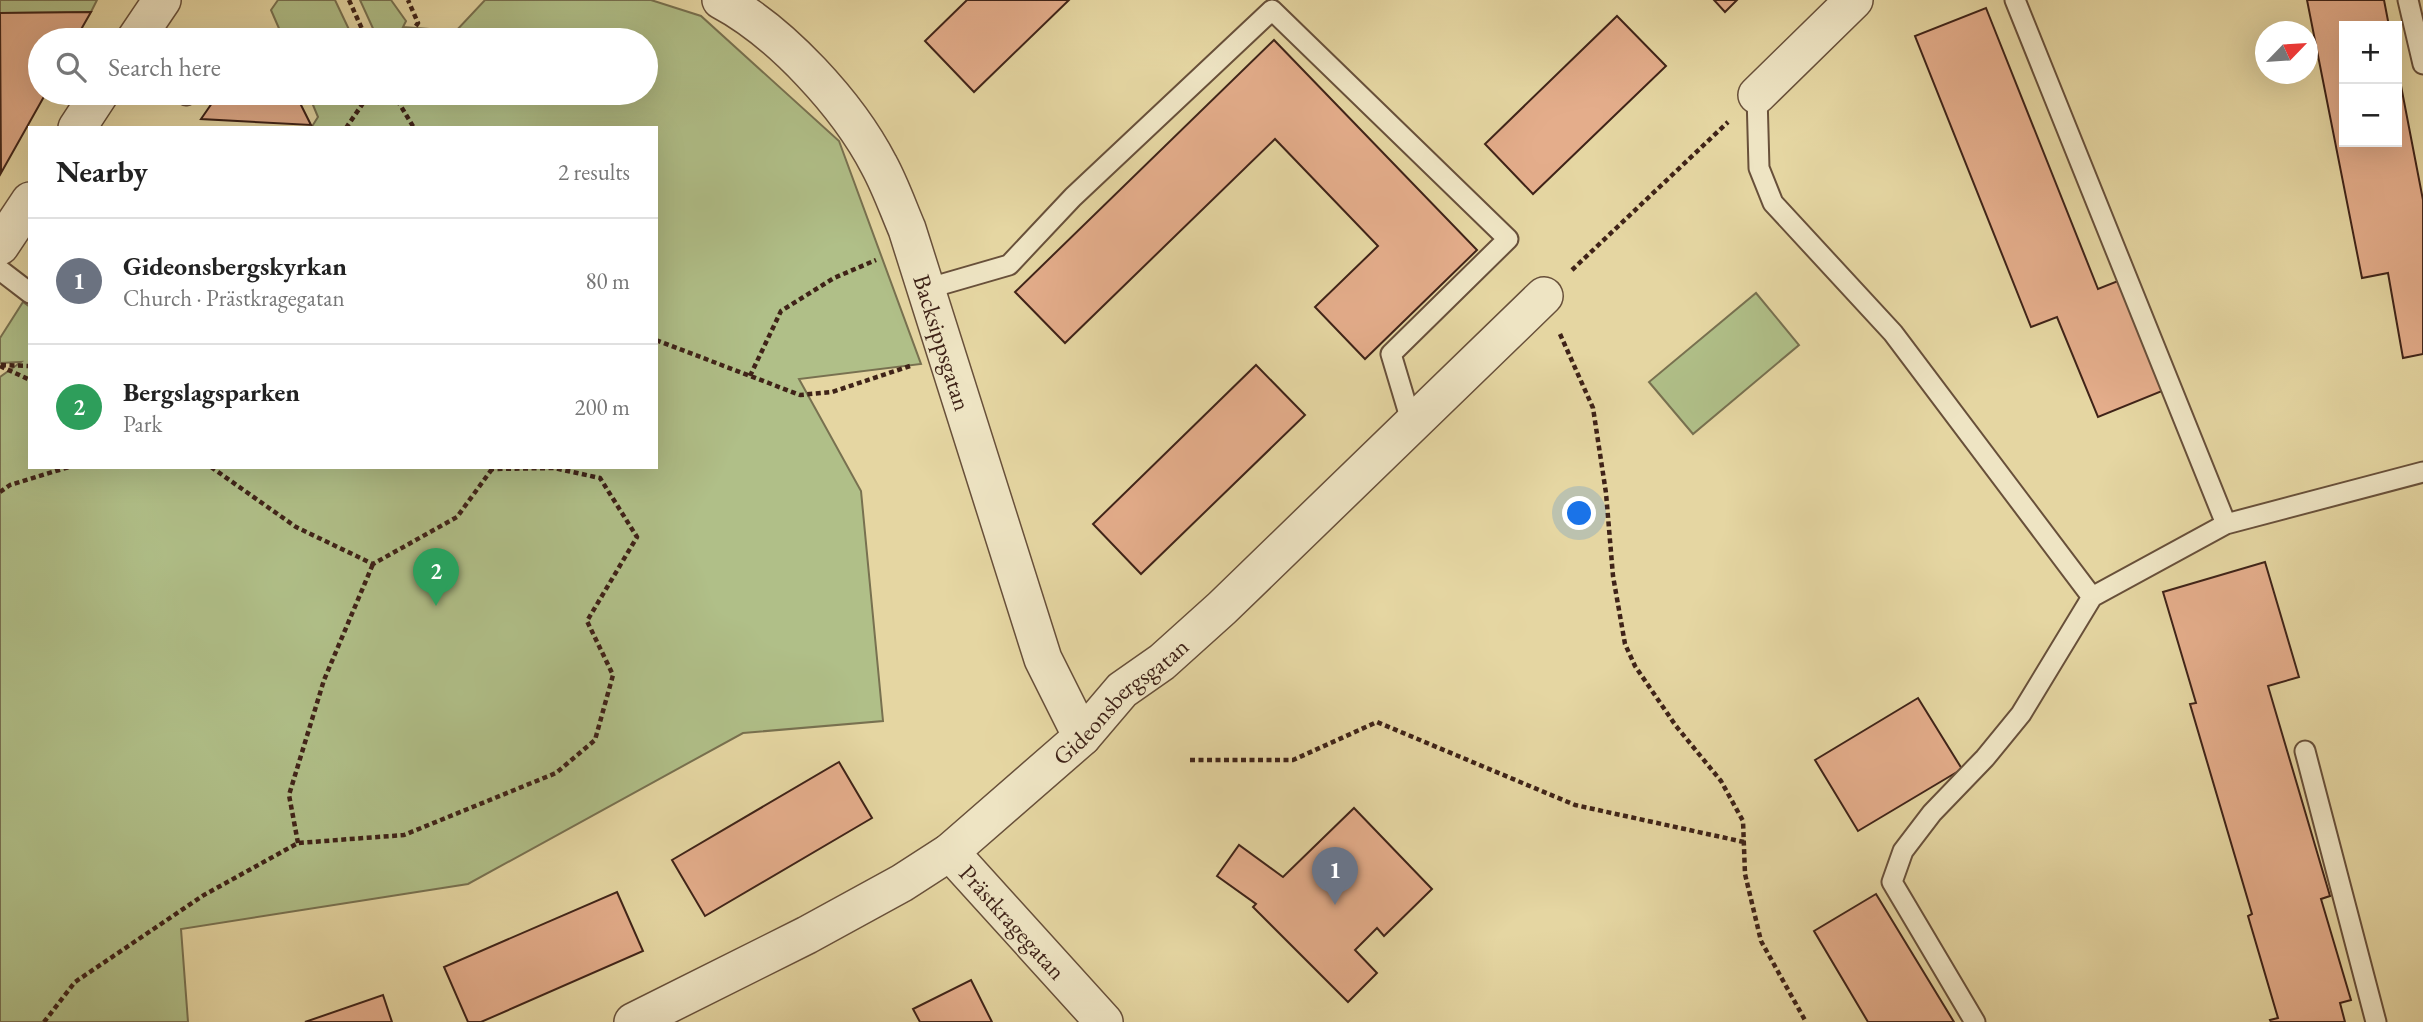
<!DOCTYPE html>
<html lang="en">
<head>
<meta charset="utf-8">
<style>
	body { margin:0; font-family:"EB Garamond",serif; background:#f6f6f6; color:#222 }
	.controls { position:absolute; right:21px; top:21px; display:grid; overflow:hidden; border-radius:0px; box-shadow:0 7px 28px #0002 }
	.controls button { width:63px; height:63px; display:grid; place-items:center; padding:0; border:0; border-bottom:2px solid #e0e0e0; background:#fff; color:#222; font:35px sans-serif }
	.compass { position:absolute; left:2255px; top:21px; width:63px; height:63px; border-radius:50%; background:#fff; box-shadow:0 7px 28px #0002; rotate:65deg }
	.you { position:absolute; left:1580px; top:514px; width:24px; height:24px; margin:-18px; border:5px solid #fff; border-radius:50%; background:#1a73e8; box-shadow:0 0 0 10px #1a73e833 }
	.badge { display:grid; place-items:center; width:46px; height:46px; border-radius:50%; background:#1a73e8; color:#fff; font-size:23px; font-weight:700 }
	.pin { position:absolute; translate:-50% -58px; filter:drop-shadow(0 2px 4px #0008) }
	.pin::after { content:''; position:absolute; top:37px; width:24px; height:21px; background:inherit; clip-path:polygon(0 0,100% 0,50% 100%) }
	.list { margin:0; padding:0; list-style:none }
	h2 { display:flex; justify-content:space-between; align-items:center; height:91px; margin:0; padding:0 28px; font-size:30px }
	h2 small { font-size:23px; font-weight:400; color:#767676 }
	.list li { display:grid; grid-template-columns:46px 1fr auto; gap:21px; align-items:center; box-sizing:border-box; height:126px; padding:0 28px; border-top:2px solid #e0e0e0 }
	.list b { display:block; font-size:26px; white-space:nowrap }
	.list p { margin:0; font-size:23px; white-space:nowrap; color:#767676 }
	.list em { font-size:23px; font-style:normal; color:#767676 }
	.icon { flex:none; width:38px; height:38px; fill:none; stroke:currentColor; stroke-width:2; stroke-linecap:round; stroke-linejoin:round }
	.map { position:relative; flex:none; width:2423px; height:1022px; overflow:hidden }
	.search { position:absolute; background:#fff; box-shadow:0 7px 28px #0002; left:28px; top:28px; width:630px; height:77px; display:flex; align-items:center; gap:18px; box-sizing:border-box; padding:0 24px; border-radius:38px; color:#767676; font-size:26px }
	.panel { position:absolute; background:#fff; box-shadow:0 7px 28px #0002; left:28px; top:126px; width:630px; height:343px; border-radius:0px }
	.map>svg:first-child { display:block }
</style>
</head>
<body>
<div class="map">
<svg width="2423" height="1022" viewBox="0 0 2423 1022">
	<rect width="100%" height="100%" fill="#e5d6a2"/>
	<filter id="stains"><feTurbulence type="fractalNoise" baseFrequency=".00286" numOctaves="4"/><feColorMatrix values="0 0 0 0 .2 0 0 0 0 .09 0 0 0 0 .02 0 0 0 .5 -.17"/></filter>
	<radialGradient id="worn" r=".72"><stop offset=".6" stop-color="#630" stop-opacity="0"/><stop offset="1" stop-color="#630" stop-opacity=".3"/></radialGradient>
	<!-- green -->
	<path fill="#b0bf88" stroke="#787150" stroke-width="2" d="M0,0H97L91,12L0,13Z
		M278,0H335L354,40H284L271,10Z
		M360,0H391L406,21L403,27L456,31L485,0H651L701,16L839,141L921,364L799,379L861,491L883,721L743,733L468,884L181,929L188,1022H0V377L21,362L0,363V338L23,302L30,307V467H656V128H311L318,117L308,93H646V40H373L376,35Z
		M1756,293L1799,345L1693,434L1649,382Z"/>
	<!-- building -->
	<path fill="#e4ad8b" stroke="#3f2318" stroke-width="2" d="M967,0H1069L974,92L925,41Z
		M1714,0H1737L1725,12Z
		M2307,0H2384L2389,26H2344V142H2397V65L2423,200V354L2403,358L2388,273L2362,278Z
		M1986,8L2098,289L2123,279L2167,389L2098,417L2057,317L2031,327L1915,36Z
		M91,12L75,40H40V93H46L1,173L0,13Z
		M1617,16L1666,66L1533,194L1485,144Z
		M1274,40L1477,250L1365,359L1315,307L1378,246L1275,139L1065,343L1015,292Z
		M219,93H295L311,125L201,119Z
		M1256,365L1305,415L1141,574L1093,524Z
		M2265,562L2299,677L2268,686L2330,896L2321,899L2351,1000L2340,1003L2345,1022H2271L2270,1020L2278,1018L2248,916L2252,914L2190,704L2196,703L2163,592Z
		M1918,698L1962,769L1858,831L1815,760Z
		M839,762L872,818L705,916L672,860Z
		M1354,808L1432,889L1384,936L1377,928L1355,950L1377,973L1348,1002L1253,907L1256,904L1217,876L1239,845L1283,877Z
		M617,892L643,951L481,1022H468L444,967Z
		M1876,894L1954,1022H1868L1814,931Z
		M971,980L992,1022H920L913,1009Z
		M383,995L392,1022H305Z"/>
	<g fill="none" stroke-linecap="round" stroke-linejoin="round">
		<defs>
			<path id="service" d="M2015,0L2226,524L2423,472
				M2408,0L2423,64
				M183,93L186,95
				M1757,95L1759,168L1773,203L1893,333L2092,597L2021,714L1985,758L1932,813L1903,851L1892,882L1975,1022
				M0,270L30,293
				M926,289L1009,265L1073,197L1272,10L1508,239L1391,354L1412,424
				M2092,597L2226,524
				M2305,751L2376,1022"/>
			<g id="minor">
				<path id="s1" d="M721,0C781,32 848,105 879,165C890,185 898,208 907,229L1043,659L1082,737"/>
				<path d="M135,40L162,0"/>
				<path d="M1757,95L1854,0"/>
				<path d="M77,128L100,93"/>
				<path d="M0,246L30,201"/>
				<path id="s2" d="M950,852L1104,1022"/>
				<path id="s3" d="M633,1022L807,935L902,883L950,852L1082,737L1122,690L1162,662L1222,608L1544,296"/>
			</g>
		</defs>
		<!-- service casing -->
		<use href="#service" stroke="#68503a" stroke-width="23"/>
		<!-- minor casing -->
		<use href="#minor" stroke="#68503a" stroke-width="40"/>
		<!-- path -->
		<path stroke="#3f2318" stroke-width="4.5" stroke-dasharray="5 3.5" stroke-linecap="butt" d="M349,0L367,40
			M406,40L418,23L408,0
			M393,93L414,128
			M346,128L370,93
			M1572,270L1728,122
			M1560,334L1593,408L1606,493L1613,576L1625,644L1635,666L1676,726L1721,781L1743,821L1745,874L1761,941L1806,1022
			M656,340L800,395L832,392L910,366
			M1,365L30,366
			M0,366L30,380
			M750,376L781,311L834,278L876,260
			M211,467L296,527L373,564L457,517L492,469
			M0,492L10,485L69,467
			M1190,760H1293L1377,722L1575,805L1744,842
			M298,843L289,795L324,680L373,564
			M44,1022L75,982L204,895L298,843L404,835L556,773L595,740L613,675L587,621L637,537L600,478L554,468L492,469"/>
		<!-- service -->
		<use href="#service" stroke="#eee4c3" stroke-width="19"/>
		<!-- minor -->
		<use href="#minor" stroke="#eee4c3" stroke-width="37"/>
	</g>
	<g text-anchor="middle" dominant-baseline="central" stroke-width="5" stroke-linejoin="round" paint-order="stroke">
		<!-- street labels -->
		<g font-size="24" fill="#3f2318" stroke="#eee4c3">
			<text stroke="none"><textPath href="#s1" startOffset="420">Backsippsgatan</textPath></text>
			<text stroke="none"><textPath href="#s3" startOffset="588">Gideonsbergsgatan</textPath></text>
			<text stroke="none"><textPath href="#s2" startOffset="94">Prästkragegatan</textPath></text>
		</g>
	</g>
	<rect width="100%" height="100%" filter="url(#stains)"/>
	<rect width="100%" height="100%" fill="url(#worn)"/>
</svg>
<div class="controls">
<button>+</button>
<button>−</button>
</div>
<svg class="compass" viewBox="-18 -18 36 36"><path d="M0-13l5 13h-10z" fill="#e53935"/><path d="M0 13l5-13h-10z" fill="#767676"/></svg>
<div class="you"></div>
<div class="pin badge" style="left:1335px;top:905px;background:#6b7280">1</div>
<div class="pin badge" style="left:436px;top:606px;background:#2e9e5b">2</div>
<div class="search"><svg class="icon" aria-label="search" viewBox="0 0 24 24"><circle cx="10" cy="10" r="6"/><path d="M15 15l6 6"/></svg>Search here</div>
<section class="panel">
<h2>Nearby<small>2 results</small></h2>
<ul class="list">
<li><span class="badge" style="background:#6b7280">1</span><div><b>Gideonsbergskyrkan</b><p>Church · Prästkragegatan</p></div><em>80 m</em></li>
<li><span class="badge" style="background:#2e9e5b">2</span><div><b>Bergslagsparken</b><p>Park</p></div><em>200 m</em></li>
</ul>
</section>
</div>
</body>
</html>
